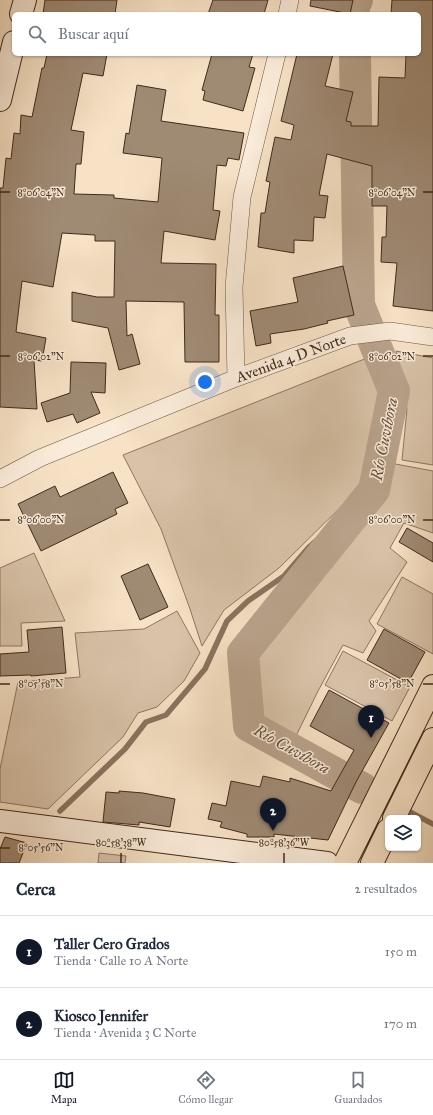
<!DOCTYPE html>
<html lang="es">
<head>
<meta charset="utf-8">
<style>
	body { margin:0; font-family:"IM FELL Great Primer",serif; background:#f2f2f3; color:#1f2937 }
	.controls { position:absolute; right:12px; bottom:12px; display:grid; overflow:hidden; border-radius:6px; box-shadow:0 1px 3px #0004 }
	.controls button { width:36px; height:36px; display:grid; place-items:center; padding:0; border:0; border-bottom:1px solid #e0e1e3; background:#fff; color:#1f2937; font:20px sans-serif }
	.you { position:absolute; left:205px; top:382px; width:14px; height:14px; margin:-10px; border:3px solid #fff; border-radius:50%; background:#1a73e8; box-shadow:0 0 0 6px #1a73e833 }
	.badge { display:grid; place-items:center; width:26px; height:26px; border-radius:50%; background:#111827; color:#fff; font-size:13px; font-weight:700 }
	.pin { position:absolute; translate:-50% -33px; filter:drop-shadow(0 1px 2px #0008) }
	.pin::after { content:''; position:absolute; top:21px; width:14px; height:12px; background:inherit; clip-path:polygon(0 0,100% 0,50% 100%) }
	.list { margin:0; padding:0; list-style:none }
	h2 { display:flex; justify-content:space-between; align-items:center; height:52px; margin:0; padding:0 16px; font-size:17px }
	h2 small { font-size:13px; font-weight:400; color:#747a83 }
	.list li { display:grid; grid-template-columns:26px 1fr auto; gap:12px; align-items:center; box-sizing:border-box; height:72px; padding:0 16px; border-top:1px solid #e0e1e3 }
	.list b { display:block; font-size:15px; white-space:nowrap }
	.list p { margin:0; font-size:13px; white-space:nowrap; color:#747a83 }
	.list em { font-size:13px; font-style:normal; color:#747a83 }
	.icon { flex:none; width:22px; height:22px; fill:none; stroke:currentColor; stroke-width:2; stroke-linecap:round; stroke-linejoin:round }
	.map { position:relative; flex:none; width:433px; height:863px; overflow:hidden }
	.search { position:absolute; background:#fff; box-shadow:0 1px 3px #0004; left:12px; right:12px; top:12px; height:44px; display:flex; align-items:center; gap:10px; box-sizing:border-box; padding:0 14px; border-radius:6px; color:#747a83; font-size:15px }
	.sheet { height:196px; background:#fff }
	nav { display:flex; justify-content:space-around; align-items:center; box-sizing:border-box; height:56px; border-top:1px solid #e0e1e3; background:#fff; font-size:11px; color:#747a83 }
	nav a { display:grid; justify-items:center; gap:2px }
	nav .on { color:#111827 }
	.map>svg:first-child { display:block }
</style>
</head>
<body>
<div class="map">
<svg width="433" height="863" viewBox="0 0 433 863">
	<rect width="100%" height="100%" fill="#f7e2c6"/>
	<filter id="stains"><feTurbulence type="fractalNoise" baseFrequency=".005" numOctaves="4"/><feColorMatrix values="0 0 0 0 .2 0 0 0 0 .09 0 0 0 0 .02 0 0 0 .5 -.17"/></filter>
	<radialGradient id="worn" r=".72"><stop offset=".6" stop-color="#630" stop-opacity="0"/><stop offset="1" stop-color="#630" stop-opacity=".3"/></radialGradient>
	<!-- green -->
	<path fill="#d8c3a9" stroke="#8c7662" d="M396,351L433,358V465L402,460L407,409Z
		M367,358L381,395L359,489L279,568L224,610L202,646L190,609L161,529L123,455Z
		M390,463L433,471V533L404,523L390,548L407,562L369,621L376,631L363,653L343,645L318,691L295,738L259,718L254,654L383,493Z
		M34,553L65,621L21,623L22,646H0V568Z
		M402,577L433,594V654L377,624Z
		M177,611L200,653L184,681L157,707L138,713L123,737L48,809L0,802V769L18,682L80,677L75,633L144,629Z
		M343,651L410,687L392,721L325,685Z
		M99,853L126,856L125,863H98Z"/>
	<g fill="none" stroke-linecap="round" stroke-linejoin="round">
		<!-- stream -->
		<path stroke="#89735f" stroke-width="5.5" d="M60,811L125,749L146,722L166,715L205,669L227,621L248,601L284,576L309,547L374,490
			M410,812L433,824"/>
		<!-- river -->
		<path stroke="#b9a38c" stroke-width="32" d="M354,14V6L357,0
			M355,54L359,305L394,391L374,490L243,653L249,726L362,788"/>
	</g>
	<!-- building -->
	<path fill="#9f8a74" stroke="#402a1b" d="M45,0H117L115,14H43Z
		M213,0H268L264,14H208Z
		M311,0H353L350,14L310,6Z
		M392,0H433V311L393,306L397,263L381,262L382,237H386L387,206H372V166L327,154L319,195L328,196L325,218L314,217L313,241L294,240V253L258,247L261,213H265L270,182L266,181L275,137L291,140L294,125L281,121L297,54H333L325,86L353,92L346,121L351,122V126H378L379,77L405,78L406,54L419,55V14H391Z
		M47,54H107L103,76L83,73L71,130L84,132L81,164H76L74,194L114,195V198L158,202L162,158L123,153L126,133L129,134L137,85L166,90L161,121L244,133L239,160L228,158L226,166L217,165L213,210L220,211L215,240L164,231L161,263L216,264L215,315H219V362H185L184,302L126,301L127,336L132,334L140,364L119,370L108,328L72,321V292L97,297H114L115,241H95V235L62,233L53,287L22,281L16,332L46,338L42,361L34,360L37,409L0,407V188H3L6,158L11,159L14,133L20,134L21,115L32,117L42,68H44Z
		M212,54H253L249,67L255,68L243,111L203,100L205,91L202,90Z
		M343,266L354,315L327,321L328,323L304,329L270,334L271,343L256,346L250,311L298,302L293,278Z
		M71,362L106,363L105,393L91,392L100,413L77,423L73,414L47,422L41,403L70,393Z
		M113,472L128,503L115,509L117,514L41,551L18,504L55,486L60,497Z
		M407,528L433,543V562L399,542Z
		M148,564L168,607L140,620L121,576Z
		M62,627L66,673L31,676V675L0,676V654L29,652L27,630Z
		M384,629L425,652L408,683L367,660Z
		M329,690L389,723L356,782L328,840L274,834V837H247V834L220,827L222,822L208,819L212,803L226,806L231,781L260,787L263,776L290,782V778L331,791L354,750L310,726Z
		M119,791L143,793L175,799L170,827L139,822V825L103,822L106,792L119,793Z
		M5,837L27,843L19,863H0V849Z"/>
	<g fill="none" stroke-linecap="round" stroke-linejoin="round">
		<defs>
			<path id="street" d="M287,14L290,0
				M236,378L234,287L242,197L277,54
				M0,479L40,458L236,378L350,336L390,331L433,337"/>
			<path id="secondary" d="M21,14L25,0
				M0,100L14,42
				M0,821L327,863"/>
			<path id="primary" d="M394,818L433,739
				M345,863L433,686
				M372,863L388,830"/>
		</defs>
		<!-- street casing -->
		<use href="#street" stroke="#6e5846" stroke-width="18"/>
		<!-- secondary casing -->
		<use href="#secondary" stroke="#402a1b" stroke-width="24"/>
		<!-- primary casing -->
		<use href="#primary" stroke="#402a1b" stroke-width="24"/>
		<!-- street -->
		<use href="#street" stroke="#faecda" stroke-width="17"/>
		<!-- secondary -->
		<use href="#secondary" stroke="#faecda" stroke-width="22"/>
		<!-- primary -->
		<use href="#primary" stroke="#f7e2c6" stroke-width="22"/>
	</g>
	<!-- ticks -->
	<path fill="none" stroke="#402a1b" stroke-width="1.5" d="M0,192H10M423,192H433M0,356H10M423,356H433M0,520H10M423,520H433M0,684H10M423,684H433M0,848H10M121,853V863M284,853V863"/>
	<g text-anchor="middle" dominant-baseline="central" stroke-width="3" stroke-linejoin="round" paint-order="stroke">
		<!-- street labels -->
		<g font-size="15" fill="#402a1b" stroke="#faecda">
			<text transform="translate(291 358) rotate(-20)">Avenida 4 D Norte</text>
		</g>
		<!-- water labels -->
		<g font-size="16" font-style="italic" fill="#644e3d" stroke="#faecda">
			<text transform="translate(384 439) rotate(-79)">Río Cuvíbora</text>
			<text transform="translate(292 749) rotate(29)">Río Cuvíbora</text>
		</g>
	</g>
	<g font-size="10" text-anchor="middle" fill="#402a1b" stroke="#faecda" stroke-width="3" stroke-linejoin="round" paint-order="stroke">
		<text x="41" y="196">8°06'04"N</text>
		<text x="392" y="196">8°06'04"N</text>
		<text x="41" y="360">8°06'02"N</text>
		<text x="392" y="360">8°06'02"N</text>
		<text x="41" y="523">8°06'00"N</text>
		<text x="392" y="523">8°06'00"N</text>
		<text x="41" y="687">8°05'58"N</text>
		<text x="392" y="687">8°05'58"N</text>
		<text x="121" y="846">80°58'38"W</text>
		<text x="284" y="846">80°58'36"W</text>
		<text x="41" y="851">8°05'56"N</text>
	</g>
	<rect width="100%" height="100%" filter="url(#stains)"/>
	<rect width="100%" height="100%" fill="url(#worn)"/>
</svg>
<div class="controls">
<button><svg class="icon" aria-label="layers" viewBox="0 0 24 24"><path d="M12 4l9 5-9 5-9-5zM3 14l9 5 9-5"/></svg></button>
</div>
<div class="you"></div>
<div class="pin badge" style="left:371px;top:738px">1</div>
<div class="pin badge" style="left:273px;top:831px">2</div>
<div class="search"><svg class="icon" aria-label="search" viewBox="0 0 24 24"><circle cx="10" cy="10" r="6"/><path d="M15 15l6 6"/></svg>Buscar aquí</div>
</div>
<section class="sheet">
<h2>Cerca<small>2 resultados</small></h2>
<ul class="list">
<li><span class="badge">1</span><div><b>Taller Cero Grados</b><p>Tienda · Calle 10 A Norte</p></div><em>150 m</em></li>
<li><span class="badge">2</span><div><b>Kiosco Jennifer</b><p>Tienda · Avenida 3 C Norte</p></div><em>170 m</em></li>
</ul>
</section>
<nav>
<a class="on"><svg class="icon" aria-label="map" viewBox="0 0 24 24"><path d="M3 6l6-2 6 2 6-2v14l-6 2-6-2-6 2zM9 4v14M15 6v14"/></svg>Mapa</a>
<a><svg class="icon" aria-label="directions" viewBox="0 0 24 24"><path d="M12 3l9 9-9 9-9-9zM9 14v-3h6M13 9l2 2-2 2"/></svg>Cómo llegar</a>
<a><svg class="icon" aria-label="saved" viewBox="0 0 24 24"><path d="M7 4h10v16l-5-4-5 4z"/></svg>Guardados</a>
</nav>
</body>
</html>
